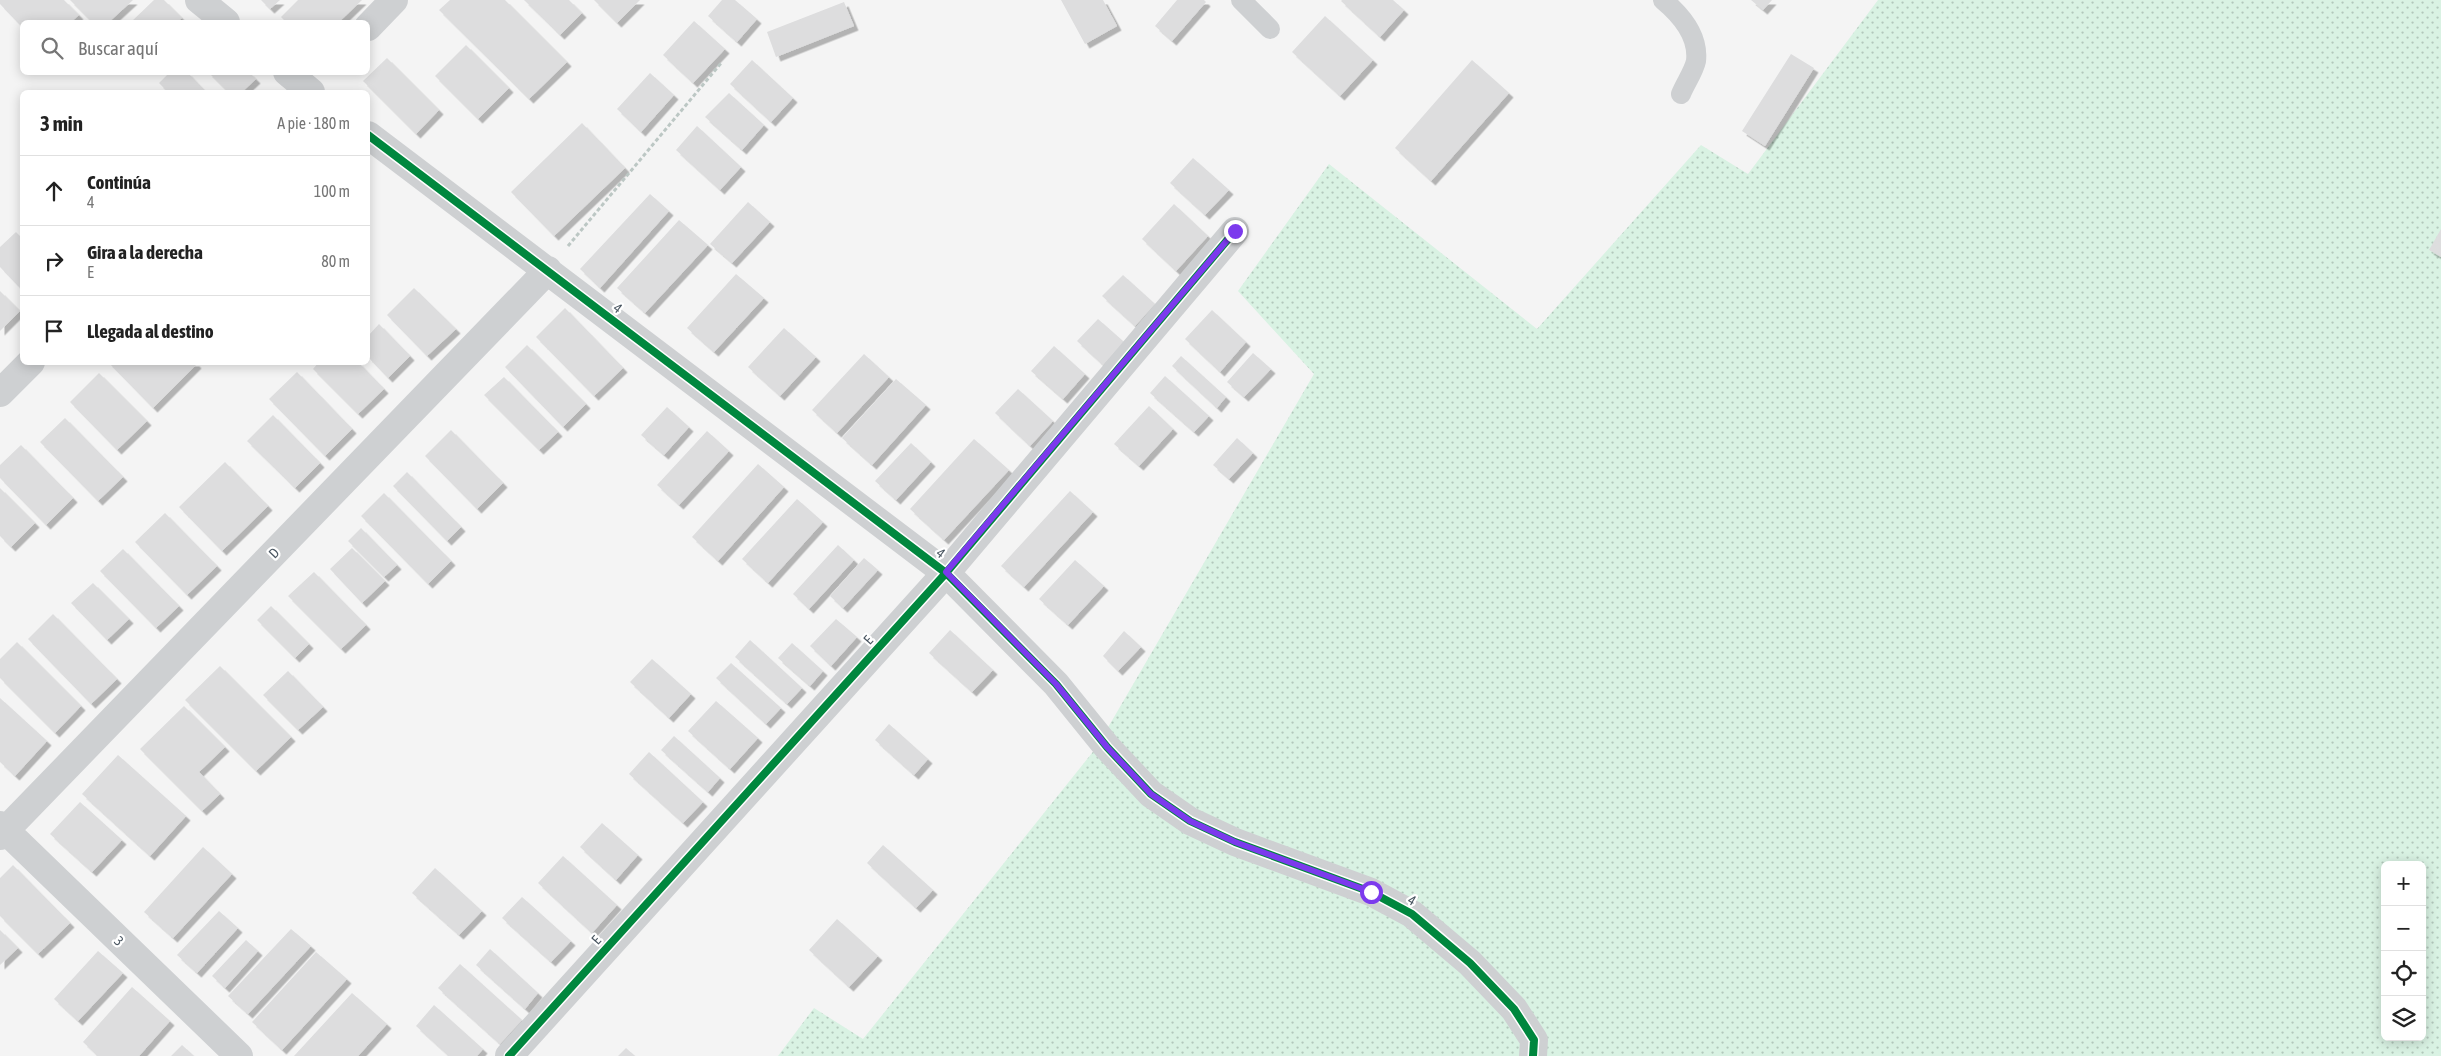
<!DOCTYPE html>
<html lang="es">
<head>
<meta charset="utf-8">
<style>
	body { margin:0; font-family:"Asap Condensed",sans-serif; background:#f6f6f6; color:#222 }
	.controls { position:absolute; right:15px; bottom:15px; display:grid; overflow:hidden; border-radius:8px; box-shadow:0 2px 12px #0003 }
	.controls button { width:45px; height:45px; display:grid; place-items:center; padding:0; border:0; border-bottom:1px solid #e0e0e0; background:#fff; color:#222; font:25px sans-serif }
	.stop { position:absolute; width:15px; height:15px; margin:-11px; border:4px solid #7c3aed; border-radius:50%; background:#fff }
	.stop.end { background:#7c3aed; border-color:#fff; box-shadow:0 1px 5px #0008 }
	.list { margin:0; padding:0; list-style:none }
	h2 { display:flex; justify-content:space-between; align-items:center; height:65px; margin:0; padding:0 20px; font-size:21px }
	h2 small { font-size:16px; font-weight:400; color:#767676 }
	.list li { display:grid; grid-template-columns:32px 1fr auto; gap:15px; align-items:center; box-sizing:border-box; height:70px; padding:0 20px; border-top:1px solid #e0e0e0 }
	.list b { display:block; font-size:19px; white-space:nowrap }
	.list p { margin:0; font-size:16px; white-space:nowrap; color:#767676 }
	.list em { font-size:16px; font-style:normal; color:#767676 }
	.icon { flex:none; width:28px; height:28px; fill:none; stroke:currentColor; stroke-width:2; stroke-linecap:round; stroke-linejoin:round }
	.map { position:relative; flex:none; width:2441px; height:1056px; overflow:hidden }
	.search { position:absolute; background:#fff; box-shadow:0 2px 12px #0003; left:20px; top:20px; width:350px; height:55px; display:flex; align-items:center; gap:12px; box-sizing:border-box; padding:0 18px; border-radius:8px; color:#767676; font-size:19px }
	.panel { position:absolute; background:#fff; box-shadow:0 2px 12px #0003; left:20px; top:90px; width:350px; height:275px; border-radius:8px }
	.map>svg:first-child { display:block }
</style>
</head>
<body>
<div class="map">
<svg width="2441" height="1056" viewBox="0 0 2441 1056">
	<defs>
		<pattern id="green-dots" width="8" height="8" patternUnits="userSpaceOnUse" patternTransform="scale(1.25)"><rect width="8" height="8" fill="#d9f2e3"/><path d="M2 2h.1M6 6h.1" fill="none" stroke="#b2c7bb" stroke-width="1.8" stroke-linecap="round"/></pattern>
		<filter id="shadow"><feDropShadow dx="4.5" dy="4.5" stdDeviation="0" flood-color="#0004"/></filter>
	</defs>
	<rect width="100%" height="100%" fill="#f4f4f4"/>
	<!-- green -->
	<path fill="url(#green-dots)" fill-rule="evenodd" d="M1878,0H2441V1056H778L814,1008L863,1039L1096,748L1314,374L1238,291L1329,164L1537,329L1701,145L1748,174ZM2385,865H2422V1037H2385Z"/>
	<!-- building -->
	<path fill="#ddddde" filter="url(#shadow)" d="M0,0H64L79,15L71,22H22V27L0,4Z
		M70,0H133L109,22H92Z
		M154,0H164L182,18L177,22H131Z
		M261,0H280L270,9Z
		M298,0H362L339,22H286L281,17Z
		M450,0H505L567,62L529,99L439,10Z
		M524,0H569L582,13L560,35Z
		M594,0H640L617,23Z
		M722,0H735L757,19L737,42L708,16Z
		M1061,0H1103L1117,26L1085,44Z
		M1177,0H1204L1206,2L1172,41L1155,26Z
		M1342,0H1393L1404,10L1380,37L1341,1Z
		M1751,0H1772L1763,10Z
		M844,2L854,26L776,57L767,32Z
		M1325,16L1373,60L1340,96L1292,52Z
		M694,21L725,49L693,83L663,55Z
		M466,45L509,88L478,119L435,76Z
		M1791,54L1814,68L1765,146L1742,131Z
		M387,58L439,110L416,134L363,81Z
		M752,60L793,98L771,122L730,84Z
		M1472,60L1509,93L1431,181L1395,148Z
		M170,72H187L206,92H168L159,83Z
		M208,72H249L256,79L242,92H228Z
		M650,73L674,95L641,132L617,109Z
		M729,93L764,125L742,150L705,117Z
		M582,123L625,168L554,236L511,192Z
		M697,126L741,167L720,190L676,150Z
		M1193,158L1229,190L1205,215L1170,183Z
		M650,194L669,211L600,288L580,269Z
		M748,202L770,222L732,263L710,244Z
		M1174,204L1208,236L1176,271L1142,239Z
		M679,220L708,245L645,313L617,288Z
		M2441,229V257L2429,250Z
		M16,232L22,238V290L0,267V247Z
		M736,274L764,298L714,352L687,328Z
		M1123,275L1155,304L1135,326L1102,296Z
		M414,288L456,329L427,356L387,315Z
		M0,291L20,311L0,331Z
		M565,308L623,368L594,396L536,337Z
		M1212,310L1246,342L1220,372L1185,339Z
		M1098,319L1124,342L1103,365L1077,341Z
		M379,324L410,356L388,378L368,357V336Z
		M784,328L816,357L780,396L748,367Z
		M527,345L586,404L563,427L505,367Z
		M1054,346L1085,374L1063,399L1031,371Z
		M1253,353L1271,369L1244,397L1227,382Z
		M864,354L889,377L837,433L812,410Z
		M1181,356L1226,397L1217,408L1172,366Z
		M108,362H195L197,364L153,408Z
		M319,362H358L384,389L358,414L313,369Z
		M297,372L352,429L325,456L269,399Z
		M99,373L147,421L117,450L70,402Z
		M1165,376L1209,416L1194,432L1150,393Z
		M504,377L558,432L539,450L484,395Z
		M896,379L926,405L872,465L842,438Z
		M1018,389L1053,421L1030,446L995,413Z
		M1149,406L1173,429L1139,466L1114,444Z
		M667,407L689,427L664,455L641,435Z
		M273,415L320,463L295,488L247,441Z
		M65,418L123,477L98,501L40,442Z
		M451,430L503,483L477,509L425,456Z
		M707,431L729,451L679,505L657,485Z
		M1237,438L1253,453L1229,479L1213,465Z
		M974,439L1009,470L944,540L910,509Z
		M911,443L931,462L896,500L875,481Z
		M21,445L73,498L46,525L0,478V465Z
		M225,462L268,506L222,551L179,507Z
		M758,464L784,487L718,561L692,537Z
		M407,472L461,527L447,541L393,486Z
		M0,488L35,523L11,547L0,536Z
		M1070,491L1093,512L1024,587L1001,566Z
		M384,493L451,561L428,584L361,516Z
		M797,499L823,522L768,583L742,559Z
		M165,513L217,566L187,595L135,542Z
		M361,528L397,565L384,577L348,541Z
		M838,545L854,560L809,609L793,594Z
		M352,548L385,581L362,603L330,569Z
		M123,549L179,606L156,628L100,571Z
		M864,558L878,570L843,608L830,596Z
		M1075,560L1104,586L1068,625L1039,599Z
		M314,572L366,625L341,649L288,596Z
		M93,583L129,619L107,640L71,603Z
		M271,606L309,644L295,658L257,620Z
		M53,614L117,679L91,704L28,639Z
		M836,619L857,637L831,666L810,646Z
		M950,630L993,670L972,692L929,653Z
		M1124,631L1141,647L1118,671L1103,656Z
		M750,640L802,688L787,704L735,657Z
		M17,642L81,706L55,733L0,678V659Z
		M792,643L823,671L810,686L778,658Z
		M652,659L691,694L669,718L630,682Z
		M731,663L781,708L766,724L716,678Z
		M220,666L291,737L256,771L185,700Z
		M288,671L323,707L298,730L263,695Z
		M0,698L47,741L15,776L0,762Z
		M716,701L758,738L730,769L688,731Z
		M184,706L225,747L199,772L220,794L202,811L140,749Z
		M889,724L928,759L914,775L875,740Z
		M674,736L720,778L708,792L661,750Z
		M649,752L703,802L683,823L629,774Z
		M118,755L186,816L150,856L82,794Z
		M80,802L122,840L92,872L50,834Z
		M602,823L638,855L616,880L580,847Z
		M883,845L933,890L916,908L867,863Z
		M203,847L232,874L173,938L144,912Z
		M563,856L617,905L592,933L538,883Z
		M13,865L70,923L38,954L0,916V878Z
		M435,868L482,911L459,935L412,893Z
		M522,897L571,941L551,962L502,918Z
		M219,911L238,928L197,973L177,955Z
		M837,919L878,956L849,987L809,950Z
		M291,929L311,946L248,1014L228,996Z
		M0,930L18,948L0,965Z
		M246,940L258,951L225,988L212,976Z
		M490,949L538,993L525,1009L476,965Z
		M98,951L123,973L78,1021L54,999Z
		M316,952L347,979L282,1050L252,1022Z
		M460,964L522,1020L500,1044L438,988Z
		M132,987L170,1021L139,1056H98L83,1042Z
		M352,993L387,1024L358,1056H294Z
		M434,1005L483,1049L477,1056H449L416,1026Z
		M182,1045L194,1056H171Z
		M626,1048L635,1056H618Z"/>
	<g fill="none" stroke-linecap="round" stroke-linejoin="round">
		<!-- path -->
		<path stroke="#bcc7c4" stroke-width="3" stroke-dasharray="4 2.5" stroke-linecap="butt" d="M568,246L722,62"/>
		<!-- lane -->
		<path stroke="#ced0d2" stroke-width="20" d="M1241,0L1270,29
			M1663,0C1681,15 1699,35 1696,61C1694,71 1685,84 1681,94"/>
		<!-- street -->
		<path stroke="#ced0d2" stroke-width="28" d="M199,0L226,22
			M368,27L394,0
			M287,72L311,92
			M368,135L946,573L1056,684L1107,747L1151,794L1190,821L1235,842L1371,892L1412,914L1470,963L1514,1009L1534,1040L1533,1056
			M0,393L31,362
			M0,825L239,1056
			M0,836L548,270
			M509,1056L946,573L1235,231"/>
		<defs>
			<path id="cycleway" d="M368,135L946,573L1056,684L1107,747L1151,794L1190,821L1235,842L1371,892L1412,914L1470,963L1514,1009L1534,1040L1533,1056
				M509,1056L946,573L1235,231"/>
		</defs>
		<!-- cycleway casing -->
		<use href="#cycleway" stroke="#fff" stroke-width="11"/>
		<!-- cycleway -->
		<use href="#cycleway" stroke="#00873e" stroke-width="8"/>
	</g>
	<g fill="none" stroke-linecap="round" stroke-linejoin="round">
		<!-- route -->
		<path stroke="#7c3aed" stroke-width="6" d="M1235,231L946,572L1056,684L1107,747L1151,794L1190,821L1235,842L1371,892"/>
	</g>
	<g text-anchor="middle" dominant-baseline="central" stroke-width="4.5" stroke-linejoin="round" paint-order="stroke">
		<!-- street labels -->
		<g font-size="14" fill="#4a5661" stroke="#fff">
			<text transform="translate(618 308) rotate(37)">4</text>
			<text transform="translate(274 553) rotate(-46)">D</text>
			<text transform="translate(941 553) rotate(37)">4</text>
			<text transform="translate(868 640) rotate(-48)">E</text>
			<text transform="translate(1412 900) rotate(30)">4</text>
			<text transform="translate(596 940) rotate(-48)">E</text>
			<text transform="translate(119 941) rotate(44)">3</text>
		</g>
	</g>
</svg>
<div class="controls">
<button>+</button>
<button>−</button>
<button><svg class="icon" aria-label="locate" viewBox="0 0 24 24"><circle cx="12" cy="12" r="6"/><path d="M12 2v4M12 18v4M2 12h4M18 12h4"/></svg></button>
<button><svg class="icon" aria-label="layers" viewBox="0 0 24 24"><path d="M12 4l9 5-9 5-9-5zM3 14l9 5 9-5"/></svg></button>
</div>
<div class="stop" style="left:1371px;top:892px"></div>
<div class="stop end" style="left:1235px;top:231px"></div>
<div class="search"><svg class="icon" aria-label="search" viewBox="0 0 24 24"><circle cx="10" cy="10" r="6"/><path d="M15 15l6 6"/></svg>Buscar aquí</div>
<section class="panel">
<h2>3 min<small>A pie · 180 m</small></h2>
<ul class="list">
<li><svg class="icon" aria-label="ahead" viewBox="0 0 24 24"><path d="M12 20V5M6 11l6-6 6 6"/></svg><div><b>Continúa</b><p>4</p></div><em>100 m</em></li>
<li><svg class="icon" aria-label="right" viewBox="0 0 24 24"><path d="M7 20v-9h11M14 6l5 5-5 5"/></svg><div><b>Gira a la derecha</b><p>E</p></div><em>80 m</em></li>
<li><svg class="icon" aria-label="arrive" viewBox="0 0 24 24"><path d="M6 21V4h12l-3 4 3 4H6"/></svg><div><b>Llegada al destino</b></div></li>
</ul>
</section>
</div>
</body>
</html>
